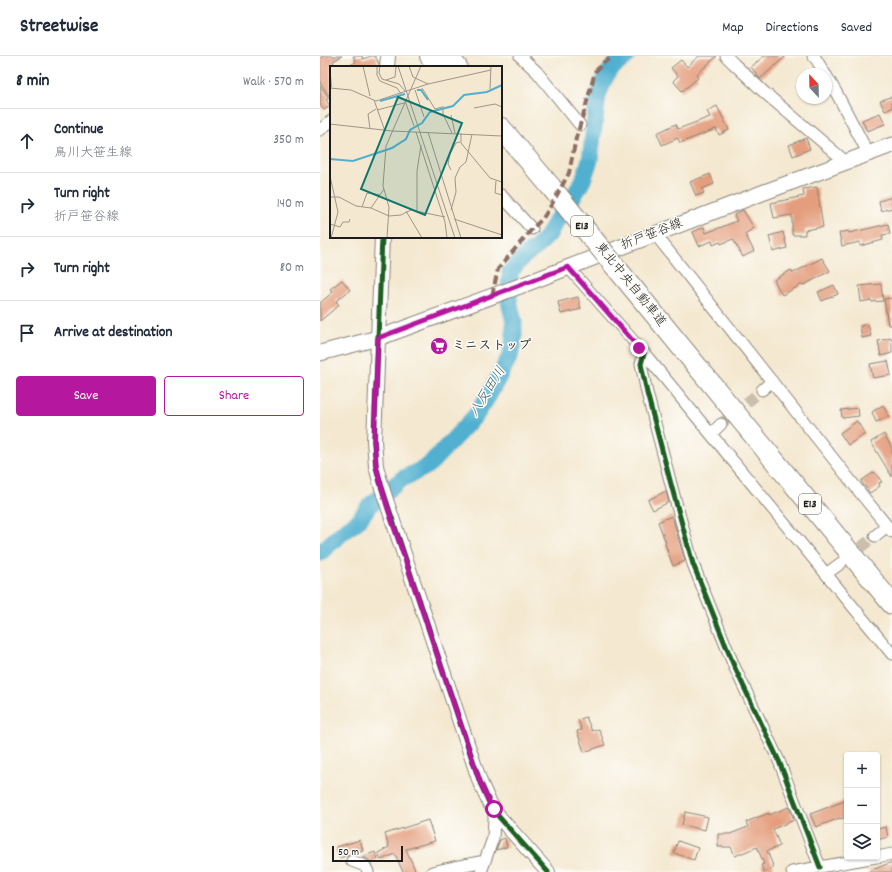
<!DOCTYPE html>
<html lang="en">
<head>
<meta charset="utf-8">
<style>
	body { margin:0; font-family:Dekko,"Klee One",sans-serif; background:#f2f2f3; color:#1f2937 }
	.controls { position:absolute; right:12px; bottom:12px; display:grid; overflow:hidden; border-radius:4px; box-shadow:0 1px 3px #0004 }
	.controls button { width:36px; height:36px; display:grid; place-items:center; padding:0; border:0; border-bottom:1px solid #e0e1e3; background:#fff; color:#1f2937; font:20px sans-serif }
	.compass { position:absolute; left:476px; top:12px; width:36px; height:36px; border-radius:50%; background:#fff; box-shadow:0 1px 3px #0004; rotate:338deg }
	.scale { position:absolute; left:12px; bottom:10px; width:71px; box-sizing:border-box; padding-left:4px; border:2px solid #1c1c1c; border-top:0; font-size:11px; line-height:14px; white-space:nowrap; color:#1c1c1c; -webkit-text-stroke:3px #fdfcf7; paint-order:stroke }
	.stop { position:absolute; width:12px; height:12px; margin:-9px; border:3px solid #b5179e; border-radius:50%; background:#fff }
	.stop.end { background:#b5179e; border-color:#fff; box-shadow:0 1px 4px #0008 }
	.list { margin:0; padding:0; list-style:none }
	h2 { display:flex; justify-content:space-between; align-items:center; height:52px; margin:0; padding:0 16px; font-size:17px }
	h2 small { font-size:13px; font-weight:400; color:#747a83 }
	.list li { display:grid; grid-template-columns:26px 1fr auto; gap:12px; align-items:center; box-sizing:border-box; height:64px; padding:0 16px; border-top:1px solid #e0e1e3 }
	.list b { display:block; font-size:15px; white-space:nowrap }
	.list p { margin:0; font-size:13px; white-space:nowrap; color:#747a83 }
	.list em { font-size:13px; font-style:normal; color:#747a83 }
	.actions { display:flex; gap:8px; padding:12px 16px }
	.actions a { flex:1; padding:9px 0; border:1px solid #b5179e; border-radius:4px; text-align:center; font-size:14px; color:#b5179e }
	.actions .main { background:#b5179e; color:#fff }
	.icon { flex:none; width:22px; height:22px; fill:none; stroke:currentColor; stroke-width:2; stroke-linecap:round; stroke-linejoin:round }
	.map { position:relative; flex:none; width:572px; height:816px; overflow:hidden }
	header { display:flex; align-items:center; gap:24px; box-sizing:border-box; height:56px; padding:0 20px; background:#fff; border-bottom:1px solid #e0e1e3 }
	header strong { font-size:19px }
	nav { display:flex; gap:22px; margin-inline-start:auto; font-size:14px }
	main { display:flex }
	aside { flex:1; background:#fff }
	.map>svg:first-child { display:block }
</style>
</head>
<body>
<header>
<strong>Streetwise</strong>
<nav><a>Map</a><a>Directions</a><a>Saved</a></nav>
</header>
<main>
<aside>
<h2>8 min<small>Walk · 570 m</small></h2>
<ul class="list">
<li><svg class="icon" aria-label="ahead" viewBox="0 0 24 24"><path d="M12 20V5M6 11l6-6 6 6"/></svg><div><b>Continue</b><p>鳥川大笹生線</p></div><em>350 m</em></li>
<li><svg class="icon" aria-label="right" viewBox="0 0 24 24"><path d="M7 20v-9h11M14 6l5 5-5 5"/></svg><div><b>Turn right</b><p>折戸笹谷線</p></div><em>140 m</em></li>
<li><svg class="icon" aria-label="right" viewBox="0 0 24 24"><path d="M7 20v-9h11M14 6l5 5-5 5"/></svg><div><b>Turn right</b></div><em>80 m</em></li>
<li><svg class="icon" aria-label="arrive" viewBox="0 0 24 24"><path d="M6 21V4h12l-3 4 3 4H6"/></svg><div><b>Arrive at destination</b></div></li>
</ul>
<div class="actions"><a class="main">Save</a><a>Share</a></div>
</aside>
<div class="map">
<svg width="572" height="816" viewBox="0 0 572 816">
	<rect width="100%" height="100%" fill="#fdfcf7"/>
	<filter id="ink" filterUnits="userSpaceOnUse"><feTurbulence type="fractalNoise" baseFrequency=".025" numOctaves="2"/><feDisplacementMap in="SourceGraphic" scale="8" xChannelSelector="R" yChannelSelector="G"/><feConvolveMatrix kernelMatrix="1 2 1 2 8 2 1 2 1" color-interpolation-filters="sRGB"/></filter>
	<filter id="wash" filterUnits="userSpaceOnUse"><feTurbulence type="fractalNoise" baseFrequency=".012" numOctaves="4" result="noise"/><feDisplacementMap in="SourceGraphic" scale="16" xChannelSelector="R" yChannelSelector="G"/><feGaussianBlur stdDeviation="0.9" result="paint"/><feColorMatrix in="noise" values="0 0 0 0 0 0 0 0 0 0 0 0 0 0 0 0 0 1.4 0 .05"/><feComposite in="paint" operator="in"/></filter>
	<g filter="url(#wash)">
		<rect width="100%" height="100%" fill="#f4e8d0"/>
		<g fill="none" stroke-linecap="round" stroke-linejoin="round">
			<!-- river -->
			<path stroke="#51b0d0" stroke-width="17" d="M0,497L23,476L38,465L49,450L82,423L108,410L156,359L169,339L190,300L194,283V266L189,245L190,216L205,199L217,191L229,178L236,165L255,138L263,124L270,104L278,39L285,22L292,12L307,0"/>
		</g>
		<g id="blocks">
			<!-- building -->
			<path fill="#e49d7d" d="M4,0H22L13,5L14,8L11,10V42L0,27V2Z
				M33,0H42L43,3L51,0H55L59,8V11H26L36,6Z
				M379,0H397L376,19L378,22L362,35L353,25L358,20L351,12L361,4L367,11Z
				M444,0H466L440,23L431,11Z
				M0,30L9,42L6,44L10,50L4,54L0,49Z
				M572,40V52L565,55L560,45Z
				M397,50L409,74L399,79L396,73L360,87L358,82L342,89L337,77L356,68L358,73L390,61L387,55Z
				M560,57L565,68L547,75L542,64Z
				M486,82L490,93L473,100L469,89Z
				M390,118L394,128L382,133L384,137L376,140L370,126Z
				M497,131L503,171L485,174V179H472V159L454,162L451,147L484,140L483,133Z
				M572,141V152L561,155L559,145Z
				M423,154L434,172L425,178L434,195L423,201L413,183L401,188L400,186L393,189L392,185L379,190L373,176L384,171L386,177L417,165L414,159Z
				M568,168L570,178L562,179L563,184L540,190V186L522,190L519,177L528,175L529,177Z
				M463,176L467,192L453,196L449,180Z
				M502,202L510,215L484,229L483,228L462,239L454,224L471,214L473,217Z
				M22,224L30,234L16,245L19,249L0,265V247L13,236L10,233Z
				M561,228L563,245L552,246L551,244L541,246L539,230Z
				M514,229L518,238L502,245L498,236Z
				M258,241L261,253L241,258L238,246Z
				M572,242V269H568L564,243Z
				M548,268L551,280L542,282L540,270Z
				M571,282L572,289V297L561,300L558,285Z
				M568,305L571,319L553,322L550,308Z
				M563,349L569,361L556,366L552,356Z
				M538,352L539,360L522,362L521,354Z
				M537,365L545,378L528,389L520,377Z
				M564,378L572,392V421L551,386Z
				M554,416L562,426L559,427L560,430L550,437L541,425Z
				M346,435L349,446L333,454L328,444Z
				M352,460L365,505L353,510L345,488L346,487L338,466Z
				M266,661L272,675L279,673L285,689L264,696L257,675L262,674L258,664Z
				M527,744V760L521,763L520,762L496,771L490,758Z
				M469,751L474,764L453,773L460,790L447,795L454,812L444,816L441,809L444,808L437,791L415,800L411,791H398V778H410L428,771L426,766L449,757V759Z
				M365,756L388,761L385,774L362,769Z
				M108,764L115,785L86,793L96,816H83L75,798L61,804L58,797L69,791L65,778Z
				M566,771L568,781L557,784V773Z
				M185,782L187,791L176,794L180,784Z
				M40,784L43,795L19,802L16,791Z
				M358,785L378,792L374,804L354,797Z
				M55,796L58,803L50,806L48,803L42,801Z
				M572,806V816H547Z"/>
		</g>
	</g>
	<g filter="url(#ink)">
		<use href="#blocks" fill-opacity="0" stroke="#888276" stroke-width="1"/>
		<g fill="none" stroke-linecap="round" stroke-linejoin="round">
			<!-- minor-tunnel -->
			<path stroke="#c9bfac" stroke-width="11" stroke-dasharray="11 5.5" stroke-linecap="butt" d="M401,368L442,334
				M527,502L555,480"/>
			<defs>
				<path id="minor" d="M200,0L217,16L260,69
					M406,0L414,8L445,37L526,106
					M493,0L496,3L505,18
					M506,19L517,38L548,97
					M0,74L11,65
					M181,139L212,173
					M335,178L546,444L572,476
					M248,211L324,297L572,598
					M324,297L321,308L327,337L352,432L373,508L414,610L459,705L500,811
					M442,334L452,325
					M391,378L401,368
					M555,480L567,470
					M506,518L521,507
					M557,801L572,798
					M32,805L45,810L48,816
					M112,816L134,811L165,805
					M161,816L173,782L174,763V753
					M472,816L556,801"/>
				<path id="tertiary" d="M67,11L68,0
					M62,181L54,385L56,410L61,429L160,726L169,746L179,761L228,816"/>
				<path id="secondary" d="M0,297L58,282L200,230L442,137L572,89"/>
				<path id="motorway" d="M110,0L121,11
					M128,0L137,11
					M181,72L231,131
					M294,209L572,548"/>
			</defs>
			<!-- minor casing -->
			<use href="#minor" stroke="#888276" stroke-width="13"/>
			<!-- tertiary casing -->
			<use href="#tertiary" stroke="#888276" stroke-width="16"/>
			<!-- secondary casing -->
			<use href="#secondary" stroke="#888276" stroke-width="17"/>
			<!-- motorway casing -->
			<use href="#motorway" stroke="#888276" stroke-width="22"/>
			<!-- minor -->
			<use href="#minor" stroke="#fff" stroke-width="11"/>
			<!-- tertiary -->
			<use href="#tertiary" stroke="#fff" stroke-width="14"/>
			<!-- secondary -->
			<use href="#secondary" stroke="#fff" stroke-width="15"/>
			<!-- motorway -->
			<use href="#motorway" stroke="#fff" stroke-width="20"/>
			<defs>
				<path id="motorway-bridge" d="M231,131L294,209"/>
			</defs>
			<!-- motorway-bridge casing -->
			<use href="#motorway-bridge" stroke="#888276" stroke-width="22" stroke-linecap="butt"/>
			<!-- motorway-bridge -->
			<use href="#motorway-bridge" stroke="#fff" stroke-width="20"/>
			<!-- quiet -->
			<path stroke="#8d6e63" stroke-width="4" stroke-dasharray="8 4" stroke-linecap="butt" d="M172,240L178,213L212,173L223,162L232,148L249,117L256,82L265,53L275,16L283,7L294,0"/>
			<defs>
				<path id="cycleway" d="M62,181L54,385L56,410L61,429L160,726L169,746L179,761L228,816
					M324,297L321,308L327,337L352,432L373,508L414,610L459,705L500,811"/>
			</defs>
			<!-- cycleway casing -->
			<use href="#cycleway" stroke="#fdfcf7" stroke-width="8"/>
			<!-- cycleway -->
			<use href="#cycleway" stroke="#1b5e20" stroke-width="5"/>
		</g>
	</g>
	<g fill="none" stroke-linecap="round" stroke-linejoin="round" filter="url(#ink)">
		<!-- route -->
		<path stroke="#b5179e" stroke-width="5" d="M174,753L169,746L160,726L68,453L61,429L56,410L54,385L58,282L248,211L319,292"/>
	</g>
	<!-- icons -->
	<defs>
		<symbol id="supermarket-disc" viewBox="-11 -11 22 22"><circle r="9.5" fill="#b5179e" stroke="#fdfcf7"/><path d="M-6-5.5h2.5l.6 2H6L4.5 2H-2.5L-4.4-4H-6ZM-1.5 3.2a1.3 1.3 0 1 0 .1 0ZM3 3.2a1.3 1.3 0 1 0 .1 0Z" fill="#fff"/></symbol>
	</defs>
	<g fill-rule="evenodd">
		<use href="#supermarket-disc" x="109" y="280" width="20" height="20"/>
	</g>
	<g text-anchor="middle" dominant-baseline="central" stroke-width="3" stroke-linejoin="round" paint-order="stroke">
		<!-- shield labels -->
		<g fill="#fdfcf7" stroke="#605f5e" stroke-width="1">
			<rect x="251" y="160" width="22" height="20" rx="3"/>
			<rect x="479" y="438" width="22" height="20" rx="3"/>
		</g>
		<g font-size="12" font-weight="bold" fill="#1c1c1c">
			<text x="262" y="170">E13</text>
			<text x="490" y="448">E13</text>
		</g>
		<!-- street labels -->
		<g font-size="13" fill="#1c1c1c" stroke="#fdfcf7">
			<text transform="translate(332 179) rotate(-21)">折戸笹谷線</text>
			<text transform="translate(310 229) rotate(51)">東北中央自動車道</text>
		</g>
		<!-- poi labels -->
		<g font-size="13" font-weight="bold" fill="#1c1c1c" stroke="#fdfcf7" text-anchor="start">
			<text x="132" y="290">ミニストップ</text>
		</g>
		<!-- water labels -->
		<g font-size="14" font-style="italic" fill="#345f6d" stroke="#fdfcf7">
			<text transform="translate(168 336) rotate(-58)">八反田川</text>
		</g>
	</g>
	<!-- overview -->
	<g transform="translate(10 10)">
		<rect width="172" height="172" fill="#f4e8d0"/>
		<path fill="none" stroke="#51b0d0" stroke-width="2" d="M0,9L1,21M87,24H91L98,34M50,35L75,28M0,93L23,95L62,82L76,73L80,64L92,57L100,46L123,40L134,29L157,26L172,19"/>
		<path fill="none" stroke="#9e9688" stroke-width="1" d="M33,0L40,30M47,0V9L50,15L67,22L72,29M50,0L49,7L52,13L69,18L76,26M68,0L125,172M79,0L83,11L98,18L161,4M56,14L65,11L66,1M0,22L21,24L46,35L98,18M92,22L105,43L112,41M160,23L161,0M85,24L94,51M44,34L55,65M75,35L84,60M113,40V48L122,67M144,42L165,38L172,41M47,44L74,37M121,49L125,67M0,58L62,65L172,70M40,63L38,48L46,43M86,66L115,156L117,172M98,66L131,172M131,67V77L160,112L172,116M121,104L118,98L120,88L126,77L130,76M0,110L8,146L1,172M166,115L165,127L172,129M0,131H9L26,140L41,142L59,150L71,149L81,144L115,151M32,141L37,127L50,129M41,142L54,123M121,144L126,126L125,112L130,101L136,96L142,68M76,145L92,172M87,145V105L91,79M124,153L172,169M0,158L10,161L13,156H19L20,153M57,172L59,141L53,120L56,80L91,0"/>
		<path fill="#0f766e" fill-opacity="0.15" stroke="#0f766e" stroke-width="2" d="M68,31L132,57L95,149L31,123Z"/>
		<rect width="172" height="172" fill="none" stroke="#1c1c1c" stroke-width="2"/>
	</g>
</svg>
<div class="controls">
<button>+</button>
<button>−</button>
<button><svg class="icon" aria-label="layers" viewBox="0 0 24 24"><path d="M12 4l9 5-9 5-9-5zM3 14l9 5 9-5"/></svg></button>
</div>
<svg class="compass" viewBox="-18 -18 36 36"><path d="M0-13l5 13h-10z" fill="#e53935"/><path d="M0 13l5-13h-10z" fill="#747a83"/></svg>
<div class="scale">50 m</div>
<div class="stop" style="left:174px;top:753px"></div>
<div class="stop end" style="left:319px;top:292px"></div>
</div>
</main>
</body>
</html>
